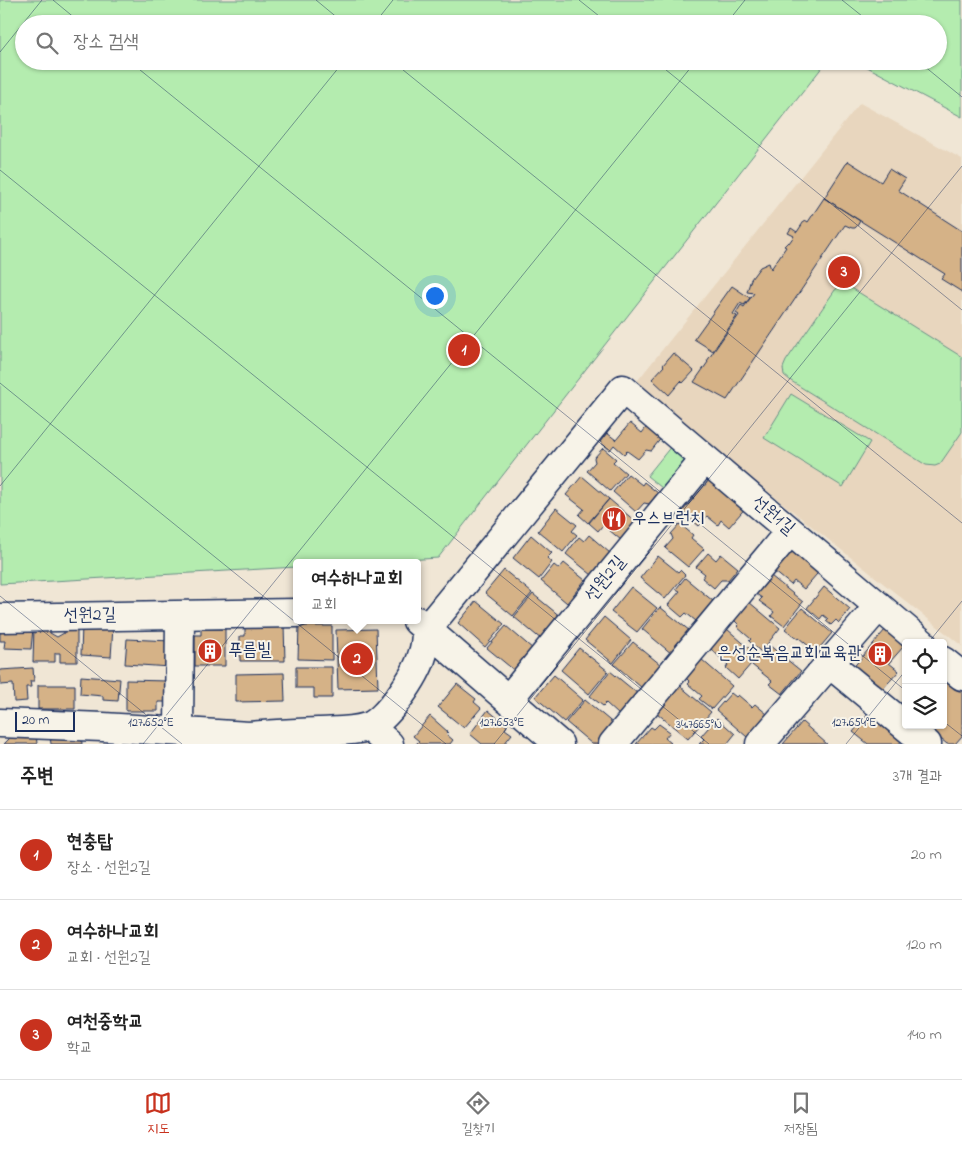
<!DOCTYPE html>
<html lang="ko">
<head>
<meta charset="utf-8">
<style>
	body { margin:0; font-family:"Indie Flower","Poor Story",sans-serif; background:#f6f6f6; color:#222 }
	.controls { position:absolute; right:15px; bottom:15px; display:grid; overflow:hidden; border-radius:5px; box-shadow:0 1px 4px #0004 }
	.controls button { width:45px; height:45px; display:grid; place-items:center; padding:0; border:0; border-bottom:1px solid #e0e0e0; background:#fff; color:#222; font:25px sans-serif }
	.scale { position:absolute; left:15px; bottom:12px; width:60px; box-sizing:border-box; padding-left:5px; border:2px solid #1b2f5e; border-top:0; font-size:14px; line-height:18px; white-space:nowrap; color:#1b2f5e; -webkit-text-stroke:4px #f7f3e8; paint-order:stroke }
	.you { position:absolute; left:434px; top:295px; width:18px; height:18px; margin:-12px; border:4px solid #fff; border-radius:50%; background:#1a73e8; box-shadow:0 0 0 8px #1a73e833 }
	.badge { display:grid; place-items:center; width:32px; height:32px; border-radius:50%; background:#c8321e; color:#fff; font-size:16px; font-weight:700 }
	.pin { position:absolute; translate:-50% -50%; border:2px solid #fff; box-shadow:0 1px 5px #0006 }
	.popup { position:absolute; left:293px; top:559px; width:128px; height:65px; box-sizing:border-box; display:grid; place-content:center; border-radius:5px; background:#fff; filter:drop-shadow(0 1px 4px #0005); font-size:16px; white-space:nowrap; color:#767676 }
	.popup b { font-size:19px; color:#222 }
	.popup::after { content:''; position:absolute; left:50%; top:100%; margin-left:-10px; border:10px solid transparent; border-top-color:#fff }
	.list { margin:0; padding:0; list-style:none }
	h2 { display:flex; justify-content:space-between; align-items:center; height:65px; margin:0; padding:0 20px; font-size:21px }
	h2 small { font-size:16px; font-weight:400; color:#767676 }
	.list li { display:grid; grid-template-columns:32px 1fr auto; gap:15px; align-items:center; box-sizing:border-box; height:90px; padding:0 20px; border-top:1px solid #e0e0e0 }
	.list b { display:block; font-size:19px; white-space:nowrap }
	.list p { margin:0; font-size:16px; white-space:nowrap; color:#767676 }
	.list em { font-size:16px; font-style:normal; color:#767676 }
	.icon { flex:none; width:28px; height:28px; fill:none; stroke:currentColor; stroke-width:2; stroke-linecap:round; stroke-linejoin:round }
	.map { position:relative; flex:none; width:962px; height:744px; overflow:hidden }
	.search { position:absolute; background:#fff; box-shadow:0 1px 4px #0004; left:15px; right:15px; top:15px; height:55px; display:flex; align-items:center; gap:12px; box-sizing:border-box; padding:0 18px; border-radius:28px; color:#767676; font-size:19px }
	.sheet { height:335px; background:#fff }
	nav { display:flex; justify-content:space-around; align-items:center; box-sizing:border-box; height:70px; border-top:1px solid #e0e0e0; background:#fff; font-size:14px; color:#767676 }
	nav a { display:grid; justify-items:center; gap:2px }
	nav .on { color:#c8321e }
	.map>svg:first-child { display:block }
</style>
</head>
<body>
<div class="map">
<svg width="962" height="744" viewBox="0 0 962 744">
	<rect width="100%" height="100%" fill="#f0e6d5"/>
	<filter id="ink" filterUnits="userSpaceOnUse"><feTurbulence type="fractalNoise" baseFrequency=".02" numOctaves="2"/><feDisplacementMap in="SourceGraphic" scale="10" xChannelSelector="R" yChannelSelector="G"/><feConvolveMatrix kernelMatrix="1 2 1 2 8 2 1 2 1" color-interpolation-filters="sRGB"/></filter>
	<g filter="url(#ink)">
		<!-- built -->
		<path fill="#e8d6be" d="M860,103L962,159V646L634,385Z"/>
		<!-- green -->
		<path fill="#b4ecaf" stroke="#688e86" d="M0,0H962V117L856,61H938V24H24V61H827L438,558L361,563H297V567L0,584Z
			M845,286L850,287L962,357V432L940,464L935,466L926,465L791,381L784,375L783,368L786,361L835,290L839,287Z
			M791,394L870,442L843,487L764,438Z
			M672,445L684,456L687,462L667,492L647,476Z"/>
		<!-- building -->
		<path fill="#d5b287" stroke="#1b2f5e" d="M848,161L881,182L889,169L905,179L898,190L962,231V292L941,279L945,274L824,198Z
			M824,198L860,221L857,226L855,228H852L845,225L727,400L694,382L708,362L707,361L739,315L736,313L741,305L744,307L754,293L747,292L751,279L760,267L769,263L771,269L786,247L784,246L788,242L789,243L794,236L788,233L791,228L797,232L805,220L808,222Z
			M732,286L750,298L744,305L740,303L733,314L737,316L713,351L694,339Z
			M673,353L694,371L683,383L681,381L669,395L652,379L664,366L663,365Z
			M630,423L642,433L648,425L662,437L651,451L646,450L638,459L627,451L624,454L614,445L610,450L600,442L607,433L616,440Z
			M603,448L616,459L613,462L626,473L610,491L587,471L595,462L594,458Z
			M628,474L642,485L644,482L658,493L649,504L644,503L636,512L613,492Z
			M582,476L609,499L588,523L579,515L584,509L566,495Z
			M712,477L747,506L729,527L721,520L718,525L707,516L699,526L682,512Z
			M609,499L636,522L621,540L603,525L598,531L589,523Z
			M556,508L577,525L572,531L577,535L563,552L538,531Z
			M680,524L693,535L691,538L704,549L688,567L665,548L673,539L671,534Z
			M531,535L552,553L547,558L552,562L539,579L513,558Z
			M589,535L610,553L592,575L566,554L579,537L584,541Z
			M792,549L823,567L804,589L794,581L791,585L774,571Z
			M708,553L716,560L721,554L738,568L728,580H721L714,588L702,578L705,574L696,567Z
			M658,556L678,572L680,570L685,575L665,599L640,578Z
			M564,563L585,580L567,603L541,581L554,565L559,569Z
			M504,570L532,593L513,616L485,593Z
			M771,576L803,602L784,626L771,616L774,612L759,601L762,598L756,594Z
			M685,578L713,601L696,621L686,613L682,617L668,605L680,591L676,589Z
			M631,587L657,608L637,632L611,612Z
			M824,587L850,609L839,623L836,620L831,625L826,621L828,619L823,615L820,619L807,608Z
			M533,594L561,617L542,640L514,617Z
			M476,601L504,624L485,647L458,623Z
			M749,602L780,628L761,652L749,641L751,639L737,627L739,625L734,620Z
			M660,607L690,631L672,654L642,629Z
			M802,608L832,633L816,652L799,638L798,639L785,629Z
			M604,617L631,640L613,663L585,640Z
			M82,625L113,627L111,657L81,655Z
			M284,625L285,661H240V636H245V626Z
			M0,626L33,628L31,649L4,648L5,641H0Z
			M299,626H332V660L298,659Z
			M506,626L533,649L515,671L487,648Z
			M34,628H50V633L57,637L64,633V630H77V662H60V653H55V662H33Z
			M201,629H225V666H195V635H201Z
			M376,629L378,688L338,689L336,630Z
			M727,629L758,656L738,679L726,668L728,665L710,648Z
			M885,630L904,646L889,663L899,671L878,694L851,670Z
			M127,639L171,641L170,667L125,664Z
			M633,642L661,665L642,688L614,664Z
			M769,645L801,671L782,694L769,684L772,681L752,665Z
			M579,648L608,671L589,694L561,670Z
			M701,659L732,686L712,709L699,699L702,696L688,684L690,682L685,677Z
			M296,667H332V698H314V688H296Z
			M33,668L34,681H30L31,687H26L27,701L14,702L13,684L1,685L0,670Z
			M943,669L962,685V736L955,744H947L924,725H943Z
			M610,671L637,693L619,715L606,703L603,706L590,696Z
			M284,673L285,701L236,702V674Z
			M554,675L583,700L564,722L535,697Z
			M81,676L120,679L118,701L103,700V696L80,694Z
			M126,680L167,681V702H158V711H126Z
			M457,684L476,699L474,702L481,708L464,728L438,707Z
			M38,685H75V709H38Z
			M680,686L711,712L688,739L657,713Z
			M731,693L736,697L738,695L752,707L755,704L767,714L747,737L716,710Z
			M585,700L615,725L598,744H592L566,722Z
			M488,710L507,726L505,729L512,734L504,744H482L470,734Z
			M870,712L903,739L899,744H868L853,732Z
			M430,716L448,732L446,734L453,740L450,744H416L419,741L413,736Z
			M717,718L735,734L727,744H699L704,739L701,736Z
			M802,722L827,744H783Z
			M659,724L670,732L665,738L671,743L669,744H636L651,727L654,729Z
			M16,732L36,733L37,744H4Z
			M81,733L82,744H51L50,736Z"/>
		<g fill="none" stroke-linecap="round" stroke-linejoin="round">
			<defs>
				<path id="minor" d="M0,618L297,613
					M417,621L559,744
					M943,661L962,676
					M830,664L927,744
					M508,700L705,459
					M0,723L103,727L249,736
					M369,727L389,744
					M179,731L180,615
					M248,744L249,736C272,734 295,733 318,732C334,731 352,732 367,727C386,722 417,674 422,656C425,648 426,639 426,630L623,389L922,643
					M613,744L790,531
					M760,744L879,606"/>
			</defs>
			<!-- minor casing -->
			<use href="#minor" stroke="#1b2f5e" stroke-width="31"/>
			<!-- minor -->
			<use href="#minor" stroke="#f7f3e8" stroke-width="28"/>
		</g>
	</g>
	<!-- ticks -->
	<path fill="none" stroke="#1b2f5e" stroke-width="1" stroke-opacity="0.45" d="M53,0L82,24M316,0L345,24M579,0L609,24M842,0L872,24M374,24L393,0M726,24L745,0M0,52L42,0M129,61L906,691M392,61L962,523M655,61L962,310M918,61L962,97M0,170L709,744M0,383L446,744M0,486L344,61M0,596L182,744M928,643L962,601M943,721L962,736M143,744L696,61M494,744L962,166M846,744L906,670"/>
	<!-- icons -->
	<defs>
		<symbol id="restaurant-disc" viewBox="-11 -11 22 22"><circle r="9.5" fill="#c8321e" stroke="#f7f3e8"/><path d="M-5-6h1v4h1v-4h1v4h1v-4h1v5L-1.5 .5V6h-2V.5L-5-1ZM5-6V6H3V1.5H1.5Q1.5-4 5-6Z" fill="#fff"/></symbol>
		<symbol id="building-disc" viewBox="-11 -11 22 22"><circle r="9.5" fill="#c8321e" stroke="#f7f3e8"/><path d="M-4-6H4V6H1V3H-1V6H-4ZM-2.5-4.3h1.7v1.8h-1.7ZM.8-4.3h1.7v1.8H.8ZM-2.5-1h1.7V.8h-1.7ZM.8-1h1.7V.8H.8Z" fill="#fff"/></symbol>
	</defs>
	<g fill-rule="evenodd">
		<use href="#restaurant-disc" x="600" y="505" width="28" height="28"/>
		<use href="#building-disc" x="196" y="637" width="28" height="28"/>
		<use href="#building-disc" x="866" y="640" width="28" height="28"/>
	</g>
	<g text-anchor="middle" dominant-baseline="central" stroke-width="4" stroke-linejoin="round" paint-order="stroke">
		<!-- street labels -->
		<g font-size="18" fill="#1b2f5e" stroke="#f7f3e8">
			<text transform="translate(773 516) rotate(40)">선원1길</text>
			<text transform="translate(606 579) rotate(-51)">선원2길</text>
			<text transform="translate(90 616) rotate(-1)">선원2길</text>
		</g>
		<!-- poi labels -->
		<g font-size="18" fill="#1b2f5e" stroke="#f7f3e8" text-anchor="start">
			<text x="632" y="519">우스브런치</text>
			<text x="228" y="651">푸름빌</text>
			<text x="862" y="654" text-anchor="end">은성순복음교회교육관</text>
		</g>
	</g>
	<g font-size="12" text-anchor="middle" fill="#1b2f5e" stroke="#f7f3e8" stroke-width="4" stroke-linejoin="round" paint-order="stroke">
		<text x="151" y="726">127.652°E</text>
		<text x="502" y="726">127.653°E</text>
		<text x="854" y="726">127.654°E</text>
		<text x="699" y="728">34.7665°N</text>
	</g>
</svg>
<div class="controls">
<button><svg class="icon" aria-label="locate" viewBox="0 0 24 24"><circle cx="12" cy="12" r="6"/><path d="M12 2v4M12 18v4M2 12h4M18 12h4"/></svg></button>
<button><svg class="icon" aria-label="layers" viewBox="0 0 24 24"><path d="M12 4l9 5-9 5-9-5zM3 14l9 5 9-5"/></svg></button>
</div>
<div class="scale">20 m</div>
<div class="you"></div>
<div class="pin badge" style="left:464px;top:350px">1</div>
<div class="pin badge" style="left:357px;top:659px">2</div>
<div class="popup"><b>여수하나교회</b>교회</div>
<div class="pin badge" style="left:844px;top:272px">3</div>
<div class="search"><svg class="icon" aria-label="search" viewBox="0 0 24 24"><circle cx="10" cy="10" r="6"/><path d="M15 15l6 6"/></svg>장소 검색</div>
</div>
<section class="sheet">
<h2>주변<small>3개 결과</small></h2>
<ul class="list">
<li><span class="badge">1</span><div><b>현충탑</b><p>장소 · 선원2길</p></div><em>20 m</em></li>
<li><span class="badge">2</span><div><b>여수하나교회</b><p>교회 · 선원2길</p></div><em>120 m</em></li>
<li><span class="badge">3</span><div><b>여천중학교</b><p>학교</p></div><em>140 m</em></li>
</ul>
</section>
<nav>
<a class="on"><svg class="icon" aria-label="map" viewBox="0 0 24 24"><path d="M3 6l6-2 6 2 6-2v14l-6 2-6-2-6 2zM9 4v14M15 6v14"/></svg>지도</a>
<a><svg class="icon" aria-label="directions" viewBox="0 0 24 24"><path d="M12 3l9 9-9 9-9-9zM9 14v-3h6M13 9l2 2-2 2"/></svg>길찾기</a>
<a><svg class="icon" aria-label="saved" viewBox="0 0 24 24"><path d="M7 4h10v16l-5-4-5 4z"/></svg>저장됨</a>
</nav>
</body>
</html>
